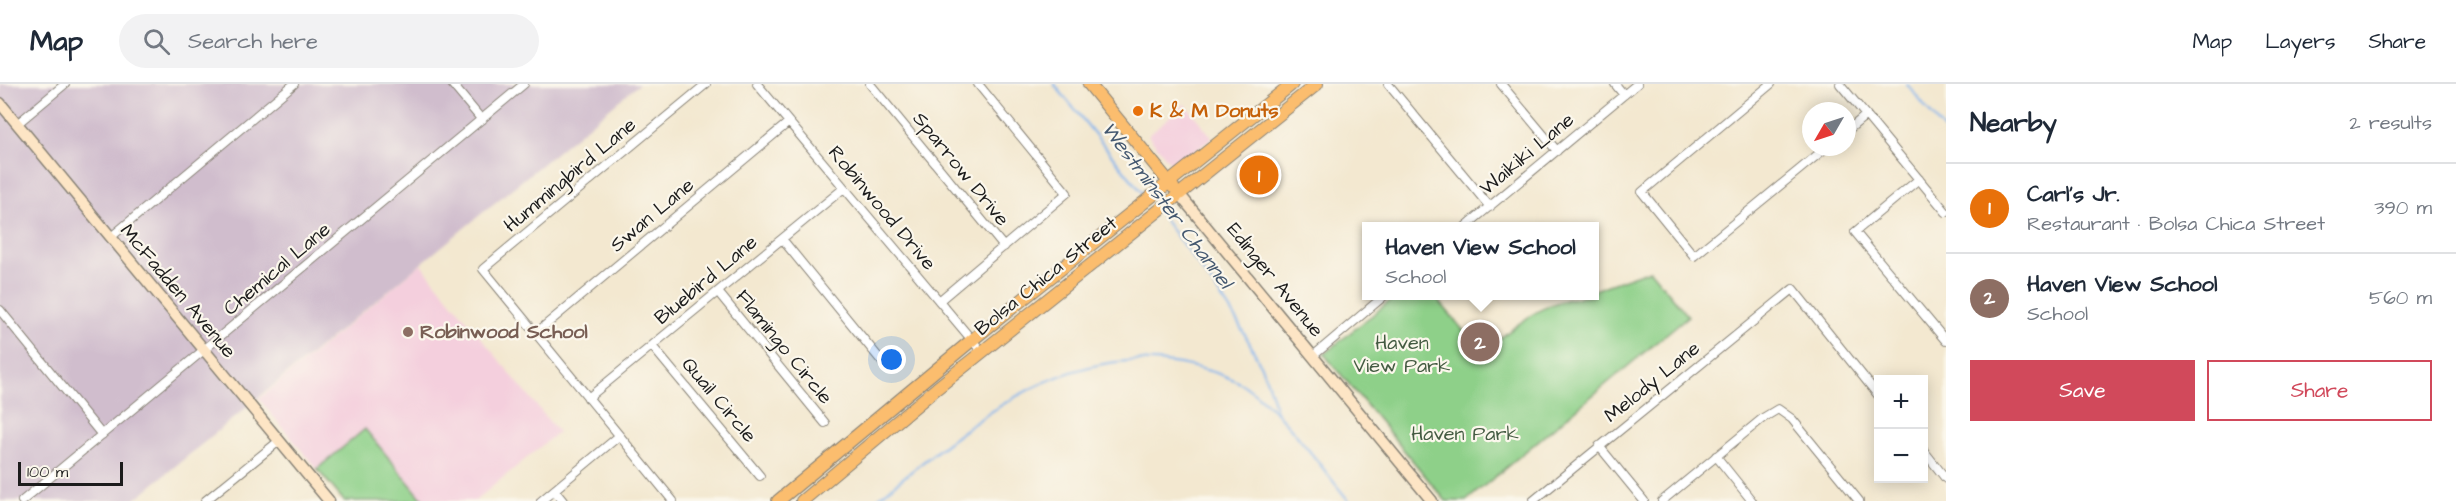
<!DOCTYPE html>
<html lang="en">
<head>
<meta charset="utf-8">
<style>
	body { margin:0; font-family:"Architects Daughter",sans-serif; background:#f2f2f3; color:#1f2937 }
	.controls { position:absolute; right:18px; bottom:18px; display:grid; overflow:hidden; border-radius:0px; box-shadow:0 3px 15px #0003 }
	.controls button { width:54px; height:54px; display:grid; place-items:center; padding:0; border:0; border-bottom:2px solid #e0e1e3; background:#fff; color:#1f2937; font:30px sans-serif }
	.compass { position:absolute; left:1802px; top:18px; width:54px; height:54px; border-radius:50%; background:#fff; box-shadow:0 3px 15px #0003; rotate:231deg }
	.scale { position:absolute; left:18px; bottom:15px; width:105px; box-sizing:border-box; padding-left:6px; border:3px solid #1c1c1c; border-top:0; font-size:16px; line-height:21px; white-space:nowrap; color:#1c1c1c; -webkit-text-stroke:4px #fbf7ec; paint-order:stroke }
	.you { position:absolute; left:892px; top:276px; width:21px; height:21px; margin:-15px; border:4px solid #fff; border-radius:50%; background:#1a73e8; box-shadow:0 0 0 9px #1a73e833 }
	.badge { display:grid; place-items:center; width:39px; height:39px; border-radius:50%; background:#d1495b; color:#fff; font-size:20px; font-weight:700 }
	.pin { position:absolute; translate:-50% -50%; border:3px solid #fff; box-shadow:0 2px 6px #0006 }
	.popup { position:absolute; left:1362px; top:138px; width:237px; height:78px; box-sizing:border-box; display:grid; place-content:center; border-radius:0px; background:#fff; filter:drop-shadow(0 2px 4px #0005); font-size:20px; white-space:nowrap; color:#747a83 }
	.popup b { font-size:22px; color:#1f2937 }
	.popup::after { content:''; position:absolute; left:50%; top:100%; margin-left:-12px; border:12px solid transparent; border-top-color:#fff }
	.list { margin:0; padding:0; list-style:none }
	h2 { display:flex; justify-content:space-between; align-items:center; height:78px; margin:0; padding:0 24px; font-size:26px }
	h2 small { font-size:20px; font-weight:400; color:#747a83 }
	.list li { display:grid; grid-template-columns:39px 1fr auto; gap:18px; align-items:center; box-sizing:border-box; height:90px; padding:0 24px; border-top:2px solid #e0e1e3 }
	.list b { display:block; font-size:22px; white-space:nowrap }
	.list p { margin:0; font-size:20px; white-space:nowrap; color:#747a83 }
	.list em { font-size:20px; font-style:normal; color:#747a83 }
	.actions { display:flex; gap:12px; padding:18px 24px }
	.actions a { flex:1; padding:14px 0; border:2px solid #d1495b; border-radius:0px; text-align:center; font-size:21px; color:#d1495b }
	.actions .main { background:#d1495b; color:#fff }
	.icon { flex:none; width:33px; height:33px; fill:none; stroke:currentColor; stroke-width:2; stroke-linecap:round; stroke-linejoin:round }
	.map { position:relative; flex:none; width:1946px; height:417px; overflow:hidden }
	header { display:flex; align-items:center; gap:36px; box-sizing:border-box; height:84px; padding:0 30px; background:#fff; border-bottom:2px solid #e0e1e3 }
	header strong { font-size:28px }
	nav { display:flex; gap:33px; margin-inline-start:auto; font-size:21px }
	.search { width:420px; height:54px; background:#f2f2f3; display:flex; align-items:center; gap:15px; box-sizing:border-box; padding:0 21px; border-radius:33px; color:#747a83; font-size:22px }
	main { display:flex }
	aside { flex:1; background:#fff }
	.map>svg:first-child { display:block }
</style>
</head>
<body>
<header>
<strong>Map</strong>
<div class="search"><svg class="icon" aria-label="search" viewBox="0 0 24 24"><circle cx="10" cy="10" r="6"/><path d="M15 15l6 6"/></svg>Search here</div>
<nav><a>Map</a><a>Layers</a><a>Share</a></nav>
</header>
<main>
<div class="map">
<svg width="1946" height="417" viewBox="0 0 1946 417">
	<rect width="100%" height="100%" fill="#fbf7ec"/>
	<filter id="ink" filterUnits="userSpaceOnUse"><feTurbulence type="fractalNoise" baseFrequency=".0167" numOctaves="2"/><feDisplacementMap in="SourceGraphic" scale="12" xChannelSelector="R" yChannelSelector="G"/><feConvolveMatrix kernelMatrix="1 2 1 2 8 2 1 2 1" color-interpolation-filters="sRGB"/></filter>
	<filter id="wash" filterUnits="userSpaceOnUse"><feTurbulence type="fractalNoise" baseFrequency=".008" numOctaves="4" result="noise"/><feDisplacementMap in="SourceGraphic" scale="24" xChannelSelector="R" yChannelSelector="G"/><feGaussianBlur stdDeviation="1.35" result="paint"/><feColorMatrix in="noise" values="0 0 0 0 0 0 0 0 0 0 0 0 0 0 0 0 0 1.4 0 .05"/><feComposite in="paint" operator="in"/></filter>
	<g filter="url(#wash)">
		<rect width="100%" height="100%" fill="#f3e8d0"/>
		<!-- built -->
		<path fill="#f4cfdd" d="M1185,20L1212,53L1180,80H1171L1148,51Z
			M421,180L558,348L475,417H424L365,346L317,385L259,315Z"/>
		<!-- industrial -->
		<path fill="#d0bdcd" d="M0,0H639L133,417H0Z"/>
		<!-- green -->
		<path fill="#8ed089" stroke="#557652" stroke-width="1.5" d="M1650,186L1688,232L1466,417H1446L1324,270L1396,212H1435L1482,269C1517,241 1546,212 1594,212V206Z
			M365,345L424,417H344L317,385Z"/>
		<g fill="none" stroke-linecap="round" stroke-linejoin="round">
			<!-- stream -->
			<path stroke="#80b3ed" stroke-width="2" d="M1054,0L1145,112
				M1907,0L1946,49
				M1160,130C1203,188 1261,256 1276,328
				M874,417C964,347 1056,257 1180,280C1201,284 1226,290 1245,302C1286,330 1317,379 1349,417"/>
		</g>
	</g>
	<g filter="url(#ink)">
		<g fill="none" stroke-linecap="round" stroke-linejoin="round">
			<defs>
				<path id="street" d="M452,0L482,36
					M757,0L982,268
					M870,0L1004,163
					M1388,0L1490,123
					M1501,0L1557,67
					M1615,0L1624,11
					M1771,0L1642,108L1694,172L1827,63
					M1840,0L1946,128
					M17,40L65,0
					M1847,47L1866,31
					M1919,95L1855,148L1946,257
					M1466,142L1637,0
					M111,153L294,0
					M782,155L888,285
					M718,208L825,339
					M939,217L1067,109L978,0
					M0,226L102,351
					M536,249L789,38
					M652,262L760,392
					M1313,272L1384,212
					M588,314L844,104
					M1599,362L1644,417
					M1924,367L1946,395
					M1716,372L1752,417
					M554,406L563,417
					M22,417L524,0
					M205,417L279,357
					M541,417L619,352
					M673,417L483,185L706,0
					M1533,417L1793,205L1878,311
					M1662,417L1763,334L1778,325L1792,335L1859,417"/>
				<path id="secondary" d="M0,19L329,417
					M1180,111L1432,417"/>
				<path id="primary" d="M1089,0L1173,103
					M778,417L972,256L1292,0
					M802,417L937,304L1317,0"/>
			</defs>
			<!-- street casing -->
			<use href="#street" stroke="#888276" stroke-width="10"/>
			<!-- secondary casing -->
			<use href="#secondary" stroke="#888276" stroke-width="13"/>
			<!-- primary casing -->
			<use href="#primary" stroke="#888276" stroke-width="14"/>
			<!-- street -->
			<use href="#street" stroke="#fff" stroke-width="8"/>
			<!-- secondary -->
			<use href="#secondary" stroke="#fde5c5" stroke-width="10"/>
			<!-- primary -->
			<use href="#primary" stroke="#fbbd6e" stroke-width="12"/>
		</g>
	</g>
	<!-- markers -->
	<circle fill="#e8710a" stroke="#fbf7ec" stroke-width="2" cx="1138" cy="27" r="6"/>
	<circle fill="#8d6e63" stroke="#fbf7ec" stroke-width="2" cx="408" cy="248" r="6"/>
	<g text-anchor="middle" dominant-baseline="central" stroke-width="4.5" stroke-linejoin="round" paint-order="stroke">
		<!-- food labels -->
		<g font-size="20" font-weight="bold" fill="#c56008" stroke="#fbf7ec" text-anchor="start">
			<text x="1150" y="27">K &amp; M Donuts</text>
		</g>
		<!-- street labels -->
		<g font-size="20" fill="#1c1c1c" stroke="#fbf7ec">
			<text transform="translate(1527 70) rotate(-40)">Waikiki Lane</text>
			<text transform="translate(961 85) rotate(51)">Sparrow Drive</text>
			<text transform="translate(570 91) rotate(-40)">Hummingbird Lane</text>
			<text transform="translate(882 124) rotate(50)">Robinwood Drive</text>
			<text transform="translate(652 131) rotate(-40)">Swan Lane</text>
			<text transform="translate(277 185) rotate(-40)">Chemical Lane</text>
			<text transform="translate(1046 192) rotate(-39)">Bolsa Chica Street</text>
			<text transform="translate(706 196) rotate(-40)">Bluebird Lane</text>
			<text transform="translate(1275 196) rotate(51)">Edinger Avenue</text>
			<text transform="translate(178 207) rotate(50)">McFadden Avenue</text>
			<text transform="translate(784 263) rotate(51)">Flamingo Circle</text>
			<text transform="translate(1652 298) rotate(-39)">Melody Lane</text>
			<text transform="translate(719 316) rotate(50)">Quail Circle</text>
		</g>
		<!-- education labels -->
		<g font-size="20" font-weight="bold" fill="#785e54" stroke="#fbf7ec" text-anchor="start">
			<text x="420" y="248">Robinwood School</text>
		</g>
		<!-- park labels -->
		<g font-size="20" fill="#445b42" stroke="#fbf7ec">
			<text x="1402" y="259">Haven<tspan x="1402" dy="23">View Park</tspan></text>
			<text x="1465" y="350">Haven Park</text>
		</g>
		<!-- water labels -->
		<g font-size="21" font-style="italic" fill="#445870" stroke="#fbf7ec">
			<text transform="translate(1167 121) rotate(53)">Westminster Channel</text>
		</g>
	</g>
</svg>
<div class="controls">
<button>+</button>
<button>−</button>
</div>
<svg class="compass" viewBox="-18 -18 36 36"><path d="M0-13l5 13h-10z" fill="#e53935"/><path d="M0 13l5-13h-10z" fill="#747a83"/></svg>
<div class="scale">100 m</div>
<div class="you"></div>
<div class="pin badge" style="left:1259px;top:91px;background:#e8710a">1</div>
<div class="pin badge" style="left:1480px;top:258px;background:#8d6e63">2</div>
<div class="popup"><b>Haven View School</b>School</div>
</div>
<aside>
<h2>Nearby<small>2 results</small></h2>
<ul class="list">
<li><span class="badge" style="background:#e8710a">1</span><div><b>Carl's Jr.</b><p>Restaurant · Bolsa Chica Street</p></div><em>390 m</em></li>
<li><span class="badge" style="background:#8d6e63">2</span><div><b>Haven View School</b><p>School</p></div><em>560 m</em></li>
</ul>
<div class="actions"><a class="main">Save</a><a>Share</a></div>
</aside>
</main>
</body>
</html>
